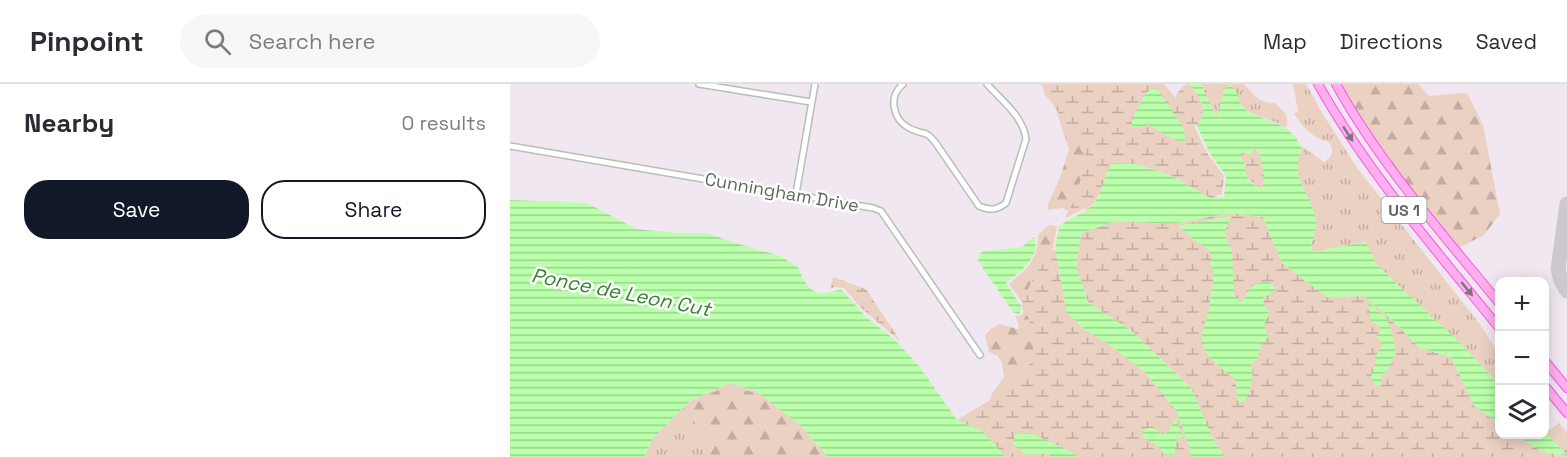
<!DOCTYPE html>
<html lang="en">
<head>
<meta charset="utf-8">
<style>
	body { margin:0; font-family:"Space Grotesk",sans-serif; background:#f7f7f7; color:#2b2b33 }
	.controls { position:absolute; right:18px; bottom:18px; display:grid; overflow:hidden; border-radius:12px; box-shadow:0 3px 15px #0003 }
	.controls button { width:54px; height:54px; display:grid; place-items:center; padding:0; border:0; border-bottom:2px solid #e1e1e2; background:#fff; color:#2b2b33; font:30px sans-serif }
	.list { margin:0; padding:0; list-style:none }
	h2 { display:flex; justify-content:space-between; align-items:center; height:78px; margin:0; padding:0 24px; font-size:26px }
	h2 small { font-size:20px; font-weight:400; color:#7c7c81 }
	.actions { display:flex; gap:12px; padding:18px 24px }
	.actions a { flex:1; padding:14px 0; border:2px solid #111827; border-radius:24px; text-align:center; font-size:21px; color:#111827 }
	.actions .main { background:#111827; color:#fff }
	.icon { flex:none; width:33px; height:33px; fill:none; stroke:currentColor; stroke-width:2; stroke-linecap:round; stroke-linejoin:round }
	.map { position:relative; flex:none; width:1057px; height:373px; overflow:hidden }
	header { display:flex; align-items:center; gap:36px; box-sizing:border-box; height:84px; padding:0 30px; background:#fff; border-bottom:2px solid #e1e1e2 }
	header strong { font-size:28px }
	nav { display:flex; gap:33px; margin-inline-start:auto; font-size:21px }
	.search { width:420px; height:54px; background:#f7f7f7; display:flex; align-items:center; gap:15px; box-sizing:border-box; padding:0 21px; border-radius:33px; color:#7c7c81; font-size:22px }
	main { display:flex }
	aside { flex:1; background:#fff }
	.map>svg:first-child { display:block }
</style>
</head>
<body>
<header>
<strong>Pinpoint</strong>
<div class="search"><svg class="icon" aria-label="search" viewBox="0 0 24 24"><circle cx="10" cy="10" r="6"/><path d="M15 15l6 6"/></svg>Search here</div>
<nav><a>Map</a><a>Directions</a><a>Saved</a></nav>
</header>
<main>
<aside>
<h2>Nearby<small>0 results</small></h2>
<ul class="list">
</ul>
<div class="actions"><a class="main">Save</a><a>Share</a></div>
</aside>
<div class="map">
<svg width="1057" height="373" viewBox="0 0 1057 373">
	<defs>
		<pattern id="grass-tufts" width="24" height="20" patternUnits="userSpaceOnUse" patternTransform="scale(1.5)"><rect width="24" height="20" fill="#ead1c2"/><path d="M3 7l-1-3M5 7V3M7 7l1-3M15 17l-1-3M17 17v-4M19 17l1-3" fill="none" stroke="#c1ada1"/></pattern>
		<pattern id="forest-firs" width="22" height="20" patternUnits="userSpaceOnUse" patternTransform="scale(1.5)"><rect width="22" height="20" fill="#ead1c2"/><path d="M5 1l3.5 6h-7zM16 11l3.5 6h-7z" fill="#c1ada1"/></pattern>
		<pattern id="wetland-marsh" width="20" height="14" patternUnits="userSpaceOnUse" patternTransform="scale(1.5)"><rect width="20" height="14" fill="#ead1c2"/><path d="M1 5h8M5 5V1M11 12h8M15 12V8" fill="none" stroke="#c1ada1"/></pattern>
		<pattern id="water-rules" width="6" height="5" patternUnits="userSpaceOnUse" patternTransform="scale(1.5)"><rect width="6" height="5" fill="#baffaa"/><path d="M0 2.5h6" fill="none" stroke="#9ad28e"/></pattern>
	</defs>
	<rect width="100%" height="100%" fill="#f1e7f0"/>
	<!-- grass -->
	<path fill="url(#grass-tufts)" d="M691,0H734C742,9 750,20 764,19C772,25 782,33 775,44C759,31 729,33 727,9L714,6L708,32L704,29Z
		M783,0H796L811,27L847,84L969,239L989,270V300L955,264L867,181L856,158L817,165L811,168L803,167C797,154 807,139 803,125C802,121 799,116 797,112C788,93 782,83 793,63L814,78L819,74L823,67L819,58C802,54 795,45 784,30L788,27Z
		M219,299L246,307L291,342L318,373H134L143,354L180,317Z
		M1034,338L1040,346L1049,339L1057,348V371L1035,348Z"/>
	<!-- forest -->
	<path fill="url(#forest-firs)" d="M531,0H557L576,58L574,85L565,115L558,127L553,124L538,126V120L550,94L559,65L544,20Z
		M829,0H908L919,12L957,9L973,41L990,130L974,151L950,163L892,94L865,59Z
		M539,141H543L547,143L543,164L539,273L478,321L483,308L494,293L492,279L488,272L479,268L475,251L481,245L489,240L508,245L509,241L505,231L509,232L513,230L514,221L499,200C519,182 527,179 528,151Z
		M219,302L245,309L270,329L289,347L298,353L315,373H197L200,366L198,351L194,344L184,338L175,328C181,315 206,308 219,302Z"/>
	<!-- wetland -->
	<path fill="url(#wetland-marsh)" d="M533,0H654L666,14L667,13L666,11C670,6 673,0 680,0C691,17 699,23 687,42L685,41V44L697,69L714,92L712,111H706L707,114H700L662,92L626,80L598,86C593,101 589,116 576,127L575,124L558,133H555L565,115L574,85L575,63L559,52L552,33L534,9Z
		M745,64C754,73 756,95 752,106L737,94L734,78L730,73L733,66Z
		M720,129L753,133L772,179L817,213L854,212L881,235L910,264L941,273L965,323L989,339L990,350L1006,351L1031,367L1057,373H715L703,356L681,304L623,248L578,218L566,182L571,149L606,137L661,140Z
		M545,165L557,229L574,245L597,259L634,287L666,326L679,362L681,373H568L563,369L515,370H539L541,373H496L472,347L447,336L480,316L509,295L518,286L523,265L524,255L519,235L511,222C520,197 528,185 545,165Z
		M323,193L356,205L391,258L351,224L334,204L324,203L320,205Z"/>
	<!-- water -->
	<path fill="url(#water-rules)" fill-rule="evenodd" d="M680,0H691L704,28L707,31L712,14L717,1H721C723,4 726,6 727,9C730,16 728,20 735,25C757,41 777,34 792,64C777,97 804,109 806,138C807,146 803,155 801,162L803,167L811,168L817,165L856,158L867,181L944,253L989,300V339L965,323L941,273L910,264L881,235L854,212L817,213L772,179L753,133L720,129L661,140L606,137L571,149L566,182L578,218L623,248L681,304L703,355L715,373H681L679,362L666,326L634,287L597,259L574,245L557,229L545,165L549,143L556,137L576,127L584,120L591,106L598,86L602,79L626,80L662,92L700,114L714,113L716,92L699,68L687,42C699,23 691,17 680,0ZM744,64L748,66C752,79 757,94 751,106L737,94L734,78L730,73L733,67L738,71L741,70Z
		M644,4L649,7L674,45L675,56L671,58L653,50L640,41L627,44L622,43C621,34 624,31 628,24C633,15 634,8 644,4Z
		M0,116L77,119L126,145L167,149H197L225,159L270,172L289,184C292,196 301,212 317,209C323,208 324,206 332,206L356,233L384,255L409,282L447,336L472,347L496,373H318L291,342L246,307L219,299L180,317L143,354L134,373H0Z
		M721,132L715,148L716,155L722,167L724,211L730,217L734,216C738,204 745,197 759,198L764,202L765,206L753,214C754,229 764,223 754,240L758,253L751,261L747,275L740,282L743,287L739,310L733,319L728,317L725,295C716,287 704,280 697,270C687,255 695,241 699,225C700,218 701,210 702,202C704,192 706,189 700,180C705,168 697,164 687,158C680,153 675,146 667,142Z
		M524,153C532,173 509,188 496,199L511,222V228L508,230L503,228L468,177L469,170L474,167L512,163Z
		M857,217L879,236L878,237C881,249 887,261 884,273C882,278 879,283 877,288L872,290V297L868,303L863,298L861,293L865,281V273L872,262V259L866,252L870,247V243L860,236V227Z
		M666,334L673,353L668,354C665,359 667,365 663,371H657L655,370L648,362L634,354L632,351C634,345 636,344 642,344C650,347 647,351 658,348Z
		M1035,348L1057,371V372L1031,367L1006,351L1034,350Z
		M521,349L564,369L568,373H541L539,370H515L503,360L505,350Z"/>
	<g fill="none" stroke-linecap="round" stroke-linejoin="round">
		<!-- taxiway -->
		<path stroke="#ccc8cc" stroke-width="15" d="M1057,120L1048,185L1051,197L1057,207"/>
		<defs>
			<path id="minor" d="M189,0L301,18
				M393,0C386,6 383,12 384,22C386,37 395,44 409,48C412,49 416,49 418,51C419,51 425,58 425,58L469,122C480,127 487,126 496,119L516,55C513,32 491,16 477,0
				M0,62L363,124L371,127L470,271
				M286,110L305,0"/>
			<path id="primary" d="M808,0C858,89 926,166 990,245
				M826,0C870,80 932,149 990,220
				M1034,276L1057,304
				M1034,301L1057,329"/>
		</defs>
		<!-- minor casing -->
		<use href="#minor" stroke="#b7beb7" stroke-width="8"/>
		<!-- primary casing -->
		<use href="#primary" stroke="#fc56eb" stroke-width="10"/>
		<!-- minor -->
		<use href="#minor" stroke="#fff" stroke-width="5"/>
		<!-- primary -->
		<use href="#primary" stroke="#ffafee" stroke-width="8"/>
	</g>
	<!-- one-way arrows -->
	<defs><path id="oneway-solid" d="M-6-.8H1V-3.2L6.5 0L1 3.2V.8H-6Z" transform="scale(1.5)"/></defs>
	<g fill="#7f767b">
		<use href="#oneway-solid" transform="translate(838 50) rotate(57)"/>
		<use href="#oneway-solid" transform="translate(957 205) rotate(51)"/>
	</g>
	<g text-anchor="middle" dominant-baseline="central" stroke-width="5" stroke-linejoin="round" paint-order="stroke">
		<!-- shield labels -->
		<rect fill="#fff" stroke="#8f958e" stroke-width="1.5" x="871.5" y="113" width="45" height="26" rx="4.5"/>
		<g font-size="16" font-weight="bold" fill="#5f685e">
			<text x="894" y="126">US 1</text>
		</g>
		<!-- street labels -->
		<g font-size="18" fill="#5f685e" stroke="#fff">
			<text transform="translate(272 108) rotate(10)">Cunningham Drive</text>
		</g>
		<!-- water labels -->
		<g font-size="20" font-style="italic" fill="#37822e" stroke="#fff">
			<text transform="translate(111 208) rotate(11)">Ponce de Leon Cut</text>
		</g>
	</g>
</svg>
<div class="controls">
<button>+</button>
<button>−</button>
<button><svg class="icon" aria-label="layers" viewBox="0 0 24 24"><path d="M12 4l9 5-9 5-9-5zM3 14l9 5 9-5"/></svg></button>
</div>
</div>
</main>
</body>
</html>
